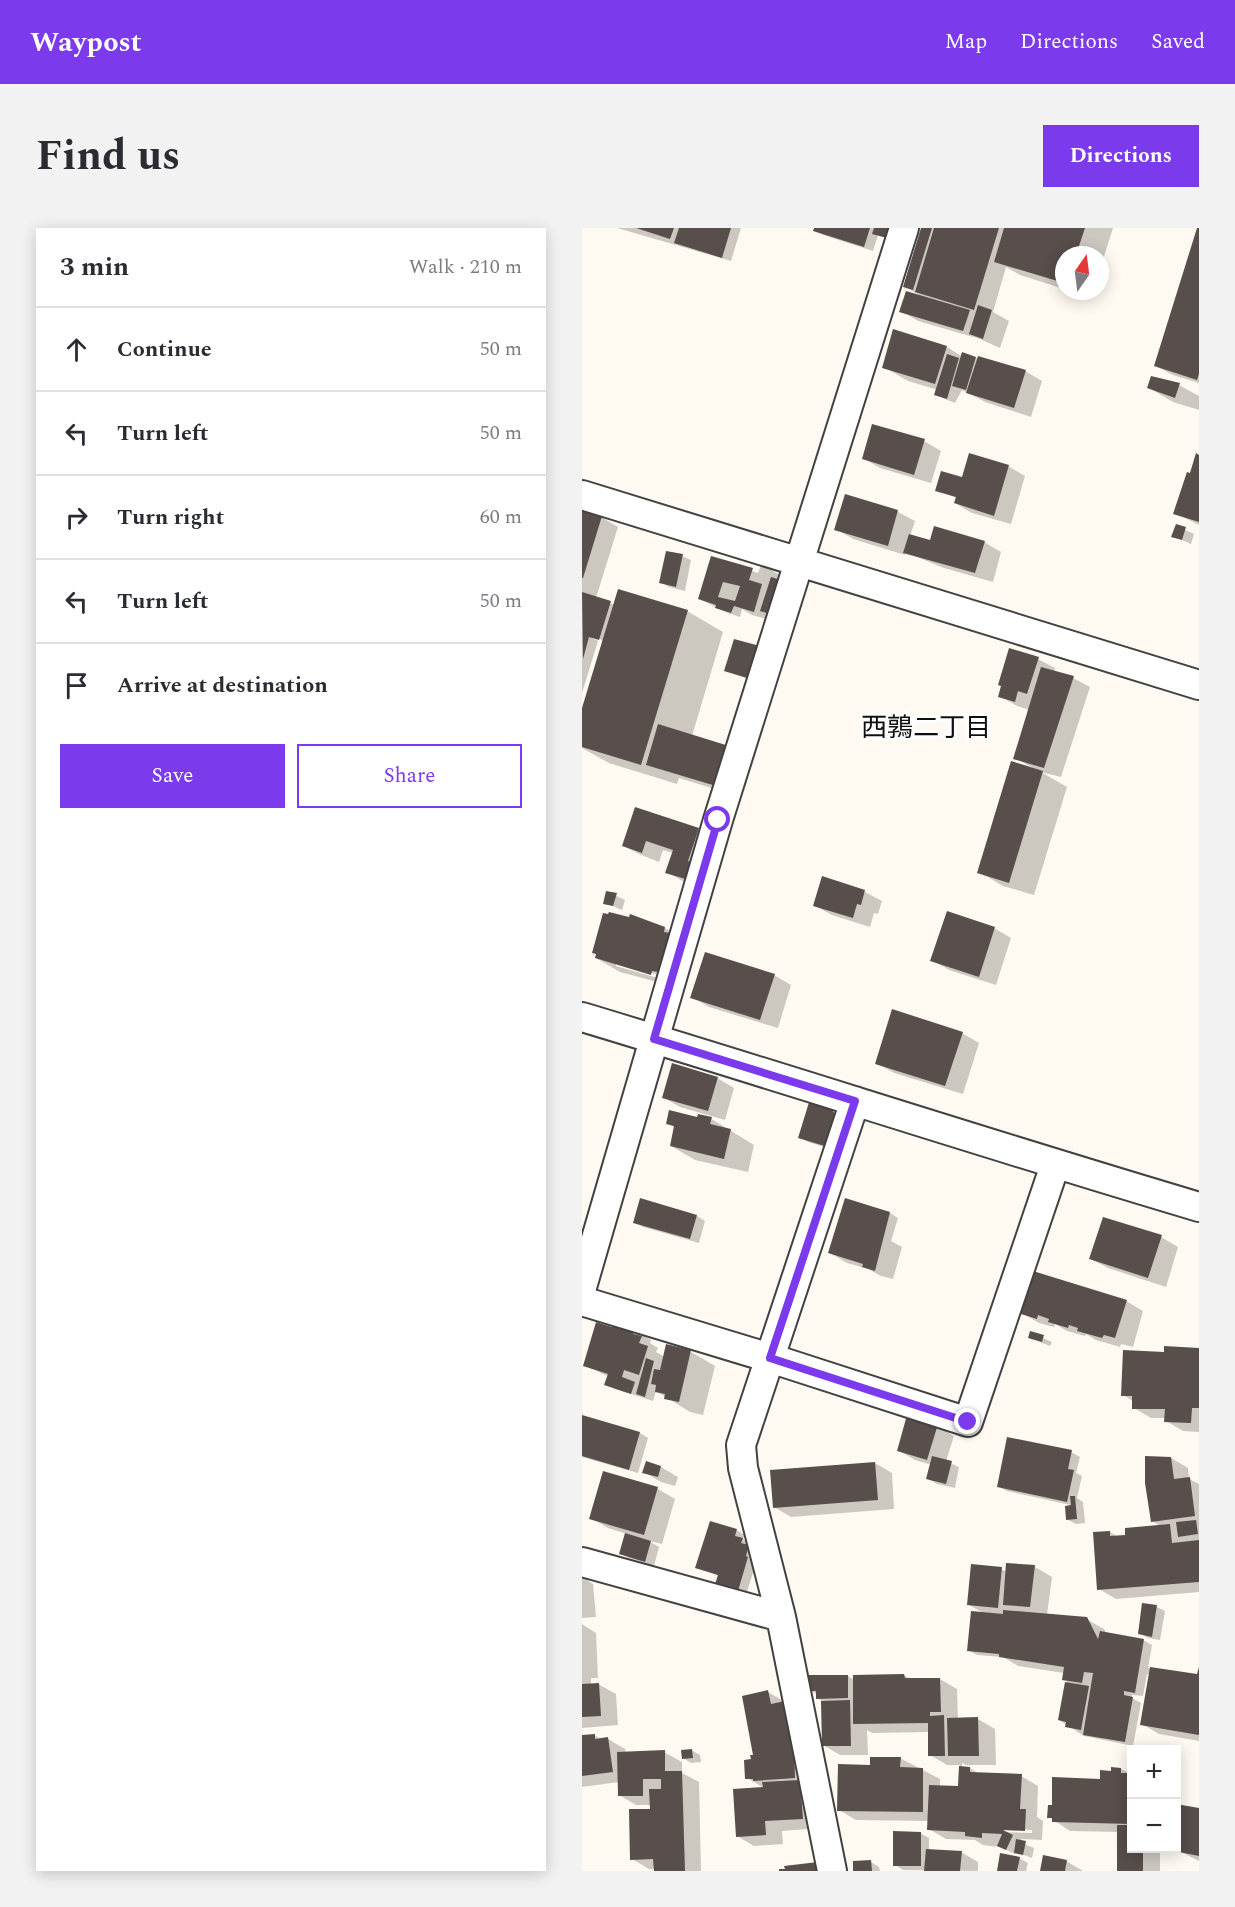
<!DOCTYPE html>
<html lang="en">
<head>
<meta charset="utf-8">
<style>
	body { margin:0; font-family:Spectral,"Noto Sans JP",serif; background:#f2f2f3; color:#2b2b33 }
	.controls { position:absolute; right:18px; bottom:18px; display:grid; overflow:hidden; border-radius:0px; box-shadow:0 3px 15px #0003 }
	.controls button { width:54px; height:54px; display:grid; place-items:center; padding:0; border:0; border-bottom:2px solid #e1e1e2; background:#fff; color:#2b2b33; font:30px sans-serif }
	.compass { position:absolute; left:473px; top:18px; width:54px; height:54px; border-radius:50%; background:#fff; box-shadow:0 3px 15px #0003; rotate:14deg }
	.stop { position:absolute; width:18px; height:18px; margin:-14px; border:4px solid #7c3aed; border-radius:50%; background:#fff }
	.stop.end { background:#7c3aed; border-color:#fff; box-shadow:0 2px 6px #0008 }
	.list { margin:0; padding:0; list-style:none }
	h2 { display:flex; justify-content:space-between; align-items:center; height:78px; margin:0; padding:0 24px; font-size:26px }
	h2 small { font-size:20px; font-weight:400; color:#7c7c81 }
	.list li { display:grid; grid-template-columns:39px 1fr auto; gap:18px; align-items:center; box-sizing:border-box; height:84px; padding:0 24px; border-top:2px solid #e1e1e2 }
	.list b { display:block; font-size:22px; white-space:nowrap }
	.list em { font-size:20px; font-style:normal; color:#7c7c81 }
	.actions { display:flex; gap:12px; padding:18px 24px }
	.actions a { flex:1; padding:14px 0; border:2px solid #7c3aed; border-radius:0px; text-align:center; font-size:21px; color:#7c3aed }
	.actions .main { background:#7c3aed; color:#fff }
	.icon { flex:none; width:33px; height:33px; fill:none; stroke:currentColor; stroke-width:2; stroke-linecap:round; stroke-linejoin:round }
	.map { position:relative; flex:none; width:617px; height:1643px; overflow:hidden; border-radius:0px }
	header { display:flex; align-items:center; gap:36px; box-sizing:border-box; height:84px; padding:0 30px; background:#7c3aed; color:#fff }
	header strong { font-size:28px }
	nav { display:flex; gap:33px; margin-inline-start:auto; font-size:21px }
	.intro { display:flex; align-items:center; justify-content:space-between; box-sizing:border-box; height:144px; padding:0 36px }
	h1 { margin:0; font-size:42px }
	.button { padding:15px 27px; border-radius:0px; background:#7c3aed; color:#fff; font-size:21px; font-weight:700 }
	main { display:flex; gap:36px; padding:0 36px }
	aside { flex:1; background:#fff; border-radius:0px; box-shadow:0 3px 15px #0003 }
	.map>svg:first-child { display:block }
</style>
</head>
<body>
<header>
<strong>Waypost</strong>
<nav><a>Map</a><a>Directions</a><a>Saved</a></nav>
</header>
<div class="intro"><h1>Find us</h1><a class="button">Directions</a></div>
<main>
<aside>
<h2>3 min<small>Walk · 210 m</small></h2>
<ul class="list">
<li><svg class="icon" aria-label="ahead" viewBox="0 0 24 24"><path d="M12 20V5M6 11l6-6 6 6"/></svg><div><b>Continue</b></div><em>50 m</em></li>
<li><svg class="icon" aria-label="left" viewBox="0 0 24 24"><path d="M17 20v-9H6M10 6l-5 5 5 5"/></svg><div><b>Turn left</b></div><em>50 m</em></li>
<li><svg class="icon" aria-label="right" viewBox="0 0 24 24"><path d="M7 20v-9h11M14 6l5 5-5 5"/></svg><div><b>Turn right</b></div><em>60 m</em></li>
<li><svg class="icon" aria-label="left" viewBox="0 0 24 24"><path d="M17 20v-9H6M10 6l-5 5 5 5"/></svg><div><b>Turn left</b></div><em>50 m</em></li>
<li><svg class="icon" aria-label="arrive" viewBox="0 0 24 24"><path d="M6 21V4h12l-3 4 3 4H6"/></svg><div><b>Arrive at destination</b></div></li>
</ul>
<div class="actions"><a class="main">Save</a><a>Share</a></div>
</aside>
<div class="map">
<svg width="617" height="1643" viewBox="0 0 617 1643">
	<rect width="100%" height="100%" fill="#fffaf1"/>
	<!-- shadow -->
	<path fill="#0003" fill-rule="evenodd" d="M35,0H159L149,33Z
		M233,0H318L314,14L296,7L291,23L241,7L233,2Z
		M341,0H531L518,41V27H482V61L438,47L424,39L411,84L427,93L418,120L398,111L336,93L319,83L339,68L323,59Z
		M617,0V155L591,147L574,138Z
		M490,63H511L510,69Z
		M365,119L381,129L393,130L443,143L460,153L449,189L403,174L380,162L373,175L363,171L354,167L356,162L326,153L302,139Z
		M597,157L617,168V182L591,174L567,160Z
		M342,213L359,223L349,255L298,240L281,230Z
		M615,227L617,228V297L593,285Z
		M426,238L443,248L429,296L390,285L373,275L375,270L355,262L381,251Z
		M264,268L316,284L333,293L328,308L348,313L402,314L419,324L411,354L362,340L323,324V327L271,311L254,301Z
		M0,283L19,289L36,299L14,370L33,377L105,383L141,404L110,508L152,567L97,550L95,556L27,535L0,520V485L21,413L12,407L10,410L16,413L0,465Z
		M594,298L612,306L609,316L591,308Z
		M100,328L109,332L103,363L87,359L79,354Z
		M130,330L176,345L179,337L204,350L189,392L170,387L160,381L158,389L143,384L118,371Z
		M456,431L473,440L472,444L491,450L508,459L479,549L459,544L485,559L452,667L421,658L397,644L451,540L433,530L448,482L435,478L418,468Z
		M54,581L117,602L134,612L124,661L102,654L85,644L91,625L81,622L77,634L59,627L42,618Z
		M241,650L283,664L300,673L296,686L292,685L288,699L250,687L233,678Z
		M26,664L43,672L40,682L23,675Z
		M83,700L107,714L94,759L38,744L14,730ZM34,735L77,747L76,750L34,738Z
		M412,700L429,710L414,757L367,742L350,732Z
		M192,747L209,757L196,800L127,779L110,769Z
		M380,805L397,815L381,866L312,845L295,835Z
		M135,850L152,860L143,892L98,879L81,869Z
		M247,879L256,884L255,923L226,914L218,909Z
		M128,890L172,917L166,944L113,932L89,918L93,900L86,895Z
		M59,972L115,988L123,993L117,1015L61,999L53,994Z
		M308,985L316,990L309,1013L320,1019L311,1051L299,1048L286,1041L265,1035L248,1025Z
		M579,1009L596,1019L584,1059L526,1040L509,1031Z
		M544,1073L561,1083L551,1119L539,1116L538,1119L514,1112L504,1106L503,1108L485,1103L473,1096L472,1099L457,1095L440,1085Z
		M31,1101L52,1102L69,1112L68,1115L76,1120L74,1124L83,1129L86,1118L109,1124L133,1138L121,1187L108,1184L74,1163L71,1173L33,1161L24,1156L27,1149L3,1137Z
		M449,1105L470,1114L468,1118L448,1110Z
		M583,1120L617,1121V1204L601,1203L584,1193V1190H569L552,1180V1174L541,1167L583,1125Z
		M0,1188L58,1205L66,1210L56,1245L0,1229Z
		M355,1198L372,1208L364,1233L377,1239L373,1260L355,1256L346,1251L350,1237L333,1232L316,1222Z
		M489,1224L498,1229L494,1245L500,1248L495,1270L501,1274L503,1295L494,1296L486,1292L493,1278L425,1263L416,1258Z
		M589,1230L606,1240L607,1251L617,1256V1364L534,1371L517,1361L528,1304L536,1309L580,1299L570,1293Z
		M293,1235L310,1245L312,1281L209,1289L192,1279Z
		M79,1239L96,1249L93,1258L79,1254L62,1244Z
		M22,1245L76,1261L93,1271L80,1316L67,1313L77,1319L72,1338L47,1330L38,1325L45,1306L26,1300L9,1290Z
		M154,1302L163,1307L161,1311L169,1316L174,1335L164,1367L149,1362L137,1348L115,1339Z
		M425,1337L453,1339L470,1349L465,1387L504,1391L522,1401L525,1406L561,1412L570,1417L566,1440L616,1448L617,1444V1513L577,1506L560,1496L568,1447L565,1446L561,1468L550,1467V1470L559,1475L551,1518L502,1508L477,1492L485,1453L481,1451L482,1445L436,1438L421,1429L395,1427L386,1422L403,1386L387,1377L419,1341L425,1344Z
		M0,1349L11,1356L14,1389L0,1390Z
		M562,1377L575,1379L583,1383L578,1412L566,1410L557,1405Z
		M0,1396L14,1405L16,1450H9V1457L16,1456L34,1466L36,1497L0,1500Z
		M322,1447L329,1452L358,1451L375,1461L376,1492L396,1491L413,1501L414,1537H384L380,1535V1540H388L397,1546L439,1548L456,1558L455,1589L461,1593L460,1612L440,1611L437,1614L452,1620L450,1630L433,1624V1626L418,1619L401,1617L393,1612L364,1611L347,1601V1593L274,1592L257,1582L289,1538L318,1530L358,1551V1559L377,1560L378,1537H365L348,1527L347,1504L290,1505L285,1502L286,1527H258L241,1517L240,1473L235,1470L236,1467L228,1462L266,1448L272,1452ZM418,1600L450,1602V1605L421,1604Z
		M186,1464L203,1474L238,1600L200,1603L201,1616L172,1618L155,1608L182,1560L165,1550Z
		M12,1507L20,1512L26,1511L43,1521L44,1525L82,1524L100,1534V1545L117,1554L119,1643H73V1641H67L50,1631L69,1582V1577H54L37,1567V1554L0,1559V1509Z
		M109,1522L118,1527L119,1534L109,1535L101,1530Z
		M539,1541L550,1546V1620H578V1643H538L537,1604L488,1603L467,1589L530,1545Z
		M594,1578L617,1582V1633L591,1620H594Z
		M338,1605L347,1610V1623L379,1624L396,1634V1643L321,1642L313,1637Z
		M437,1630L446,1635L444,1643H417Z
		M484,1633L501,1643H460Z
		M289,1634L297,1639L298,1643H273Z"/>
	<!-- building -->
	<path fill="#584e4b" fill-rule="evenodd" d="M54,0H92L88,11Z
		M97,0H149L140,30L92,15Z
		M232,0H288L282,19L231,3Z
		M292,0H308L305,10L290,6Z
		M339,0H350L331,62L321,59Z
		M352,0H417L392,82L333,64Z
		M422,0H503L494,27H482V55L412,34Z
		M615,0H617V146L615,152L572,138Z
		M324,63L388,82L381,103L317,84Z
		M396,77L410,82L401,111L387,106Z
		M311,101L365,118L353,156L300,140Z
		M380,124L394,129L384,162L370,158Z
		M365,126L377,130L365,171L352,167Z
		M396,128L444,142L432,180L384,165Z
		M569,148L598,155L593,170L565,160Z
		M290,196L343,211L332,247L280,231Z
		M387,225L427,237L412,288L372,275L374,269L353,263L359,243L380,249Z
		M614,225L617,227V294L591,286L605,244L608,245Z
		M263,266L316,282L306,318L252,302Z
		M0,282L20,288L1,350H0Z
		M594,296L604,299L600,312L589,309Z
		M352,298L403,313L393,345L321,325L327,306L348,312Z
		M84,323L101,326L94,359L77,355Z
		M129,328L171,340L167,352L180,356L172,384L152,378L149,385L133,380L134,377L116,371ZM141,354L158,358L153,373L136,369Z
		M189,349L202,353L191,387L178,383Z
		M36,361L106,382L59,537L0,519V480Z
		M0,364L29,373L17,412L7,409L1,431Z
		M152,411L178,418L168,451L142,443Z
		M427,420L457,429L445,466L436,463L433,474L416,469L419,458L416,457Z
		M459,439L492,448L462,540L431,531Z
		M76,496L147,518L134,558L64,537Z
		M429,533L461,543L427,655L395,645Z
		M53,579L117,600L106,633L113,636L107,652L83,645L91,622L64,613L60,625L40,618Z
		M240,648L283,662L279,677L275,676L271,690L231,678Z
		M24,663L35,665L31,678L21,676Z
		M365,683L413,699L397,749L348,733Z
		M27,684L47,689L48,686L83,699L82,704L88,705L76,744L70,743L69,747L13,730L14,726L10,725L21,685L26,686Z
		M123,724L193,746L178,792L108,770Z
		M310,781L381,804L363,858L293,836Z
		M90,835L136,849L126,883L80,870Z
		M228,871L248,877L255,891L246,919L216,910Z
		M87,882L115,889L116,886L130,889L128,896L149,901L142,931L88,918L92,898L84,896Z
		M58,970L115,987L108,1011L51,995Z
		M263,970L308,984L293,1043L280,1039L281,1036L246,1025Z
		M521,989L580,1007L566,1050L507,1031Z
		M451,1043L545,1072L533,1110L522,1107L520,1110L495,1103L496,1100L487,1097L486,1100L466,1094L467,1091L456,1087L455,1091L439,1086Z
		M14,1094L30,1099L31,1094L52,1100L51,1106L60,1108L57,1115L66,1118L57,1147L42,1142L40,1149L53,1154L49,1166L22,1157L26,1146L1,1138Z
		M448,1103L462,1107L460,1114L446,1110Z
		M84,1116L109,1122L97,1174L82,1171L83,1166L73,1164L74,1157L69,1156L72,1141L78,1142Z
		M582,1118L617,1120V1180H610L609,1195L582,1194L583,1181H550V1168H539L541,1122L582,1124Z
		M64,1130L72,1133L63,1169L54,1166Z
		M0,1187L58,1204L47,1242L0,1228Z
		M325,1187L356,1196L345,1232L315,1223Z
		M425,1209L490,1222L486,1241L492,1242L485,1274L415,1259Z
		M350,1228L370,1233L364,1256L344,1251Z
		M563,1228L589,1229L592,1251L608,1249L613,1288L569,1294L563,1255Z
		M64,1233L79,1238L76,1249L60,1245Z
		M293,1234L296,1272L191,1280L188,1242Z
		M21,1243L76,1259L62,1307L7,1291Z
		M488,1268H493L495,1291L484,1292L483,1278L489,1277Z
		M614,1292L616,1306L596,1309L594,1294Z
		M128,1293L155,1301L153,1308L161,1310L159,1315L167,1317L164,1328L166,1329L156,1363L132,1359L136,1347L113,1340Z
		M588,1296L590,1315L617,1312V1354L515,1362L511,1304L528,1303V1308L543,1307V1300Z
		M43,1305L69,1313L63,1334L37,1326Z
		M424,1335L453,1337L448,1379L421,1377Z
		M389,1336L420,1339L416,1380L385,1377Z
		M560,1375L575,1377L570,1409L556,1406Z
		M421,1382L505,1389L516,1411L518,1403L562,1411L553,1465L542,1463V1467L551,1469L543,1514L501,1507L511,1445L502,1444L500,1455L480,1452L482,1439L417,1429V1426L385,1423L389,1383L421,1386Z
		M568,1439L615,1446L617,1439V1507L558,1497Z
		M322,1446L323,1450H358L359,1484H348V1488L362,1487L363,1528H346V1495L271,1496V1447Z
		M227,1447H266V1470L234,1471V1463H227Z
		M483,1454L507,1458L499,1502L483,1499L484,1494L476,1492Z
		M17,1455L19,1488L0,1489V1456Z
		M186,1462L189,1476L203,1473L212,1522L213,1550L171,1553V1551H163L162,1532L169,1531L168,1527H171L160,1468Z
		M268,1472L269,1518H240L239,1473Z
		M396,1489L397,1528H366L365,1490Z
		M13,1506V1511L26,1509L31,1544L0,1548V1507Z
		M110,1521L111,1530L100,1531L99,1522Z
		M83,1522V1543H100L103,1643H72L71,1631L48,1632L47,1581H68L67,1561H79V1551H61V1568H36L35,1524Z
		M288,1529H319L318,1539L341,1540V1584L255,1583L256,1536L288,1537Z
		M377,1538L388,1539V1544L440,1546L438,1581H444L443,1603L421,1602L431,1607L424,1622L415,1618L420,1606L400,1605V1610L383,1608V1604L345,1602L347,1557L376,1558Z
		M529,1539L539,1540V1545H550V1596L470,1594V1590H465L466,1577H470V1549L518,1551V1542L529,1543Z
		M218,1552L221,1591L183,1593L184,1607L154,1609L151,1561L181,1559L180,1554Z
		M594,1576L617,1580V1628L597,1624L598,1617H594Z
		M535,1597H550V1620H561V1643H535Z
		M311,1603L339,1604V1638H311Z
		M434,1611L444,1613L441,1627L432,1625Z
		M344,1621L380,1623L378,1643H342Z
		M418,1625L438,1629L435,1643H415Z
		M461,1627L485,1632L483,1643H458Z
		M289,1632L290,1643H271V1633Z
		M236,1634L237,1643H197V1641H203L202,1638Z"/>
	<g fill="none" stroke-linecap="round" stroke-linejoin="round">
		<defs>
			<path id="minor" d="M0,267L617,457
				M0,789C206,851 411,918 617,979
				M0,1059L136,592L322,0
				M0,1073L188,1130L386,1194L473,937
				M0,1334L199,1389
				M250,1643L199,1389L161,1240L159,1217L273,873"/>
		</defs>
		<!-- minor casing -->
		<use href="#minor" stroke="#424242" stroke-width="32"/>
		<!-- minor -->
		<use href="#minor" stroke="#fff" stroke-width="28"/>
	</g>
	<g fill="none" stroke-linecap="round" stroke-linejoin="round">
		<!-- route -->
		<path stroke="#7c3aed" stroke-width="8" d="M136,592L72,811L273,873L188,1130L386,1194"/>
	</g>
	<g text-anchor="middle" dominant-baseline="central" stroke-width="6" stroke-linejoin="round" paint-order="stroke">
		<!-- neighbourhood labels -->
		<g font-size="26" fill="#0f0f0f" stroke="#fff">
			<text x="344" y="500">西鶉二丁目</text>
		</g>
	</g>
</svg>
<div class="controls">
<button>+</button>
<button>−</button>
</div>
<svg class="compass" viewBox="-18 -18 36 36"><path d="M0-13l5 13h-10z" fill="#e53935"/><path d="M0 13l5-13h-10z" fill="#7c7c81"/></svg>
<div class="stop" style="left:136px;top:592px"></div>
<div class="stop end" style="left:386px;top:1194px"></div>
</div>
</main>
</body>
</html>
